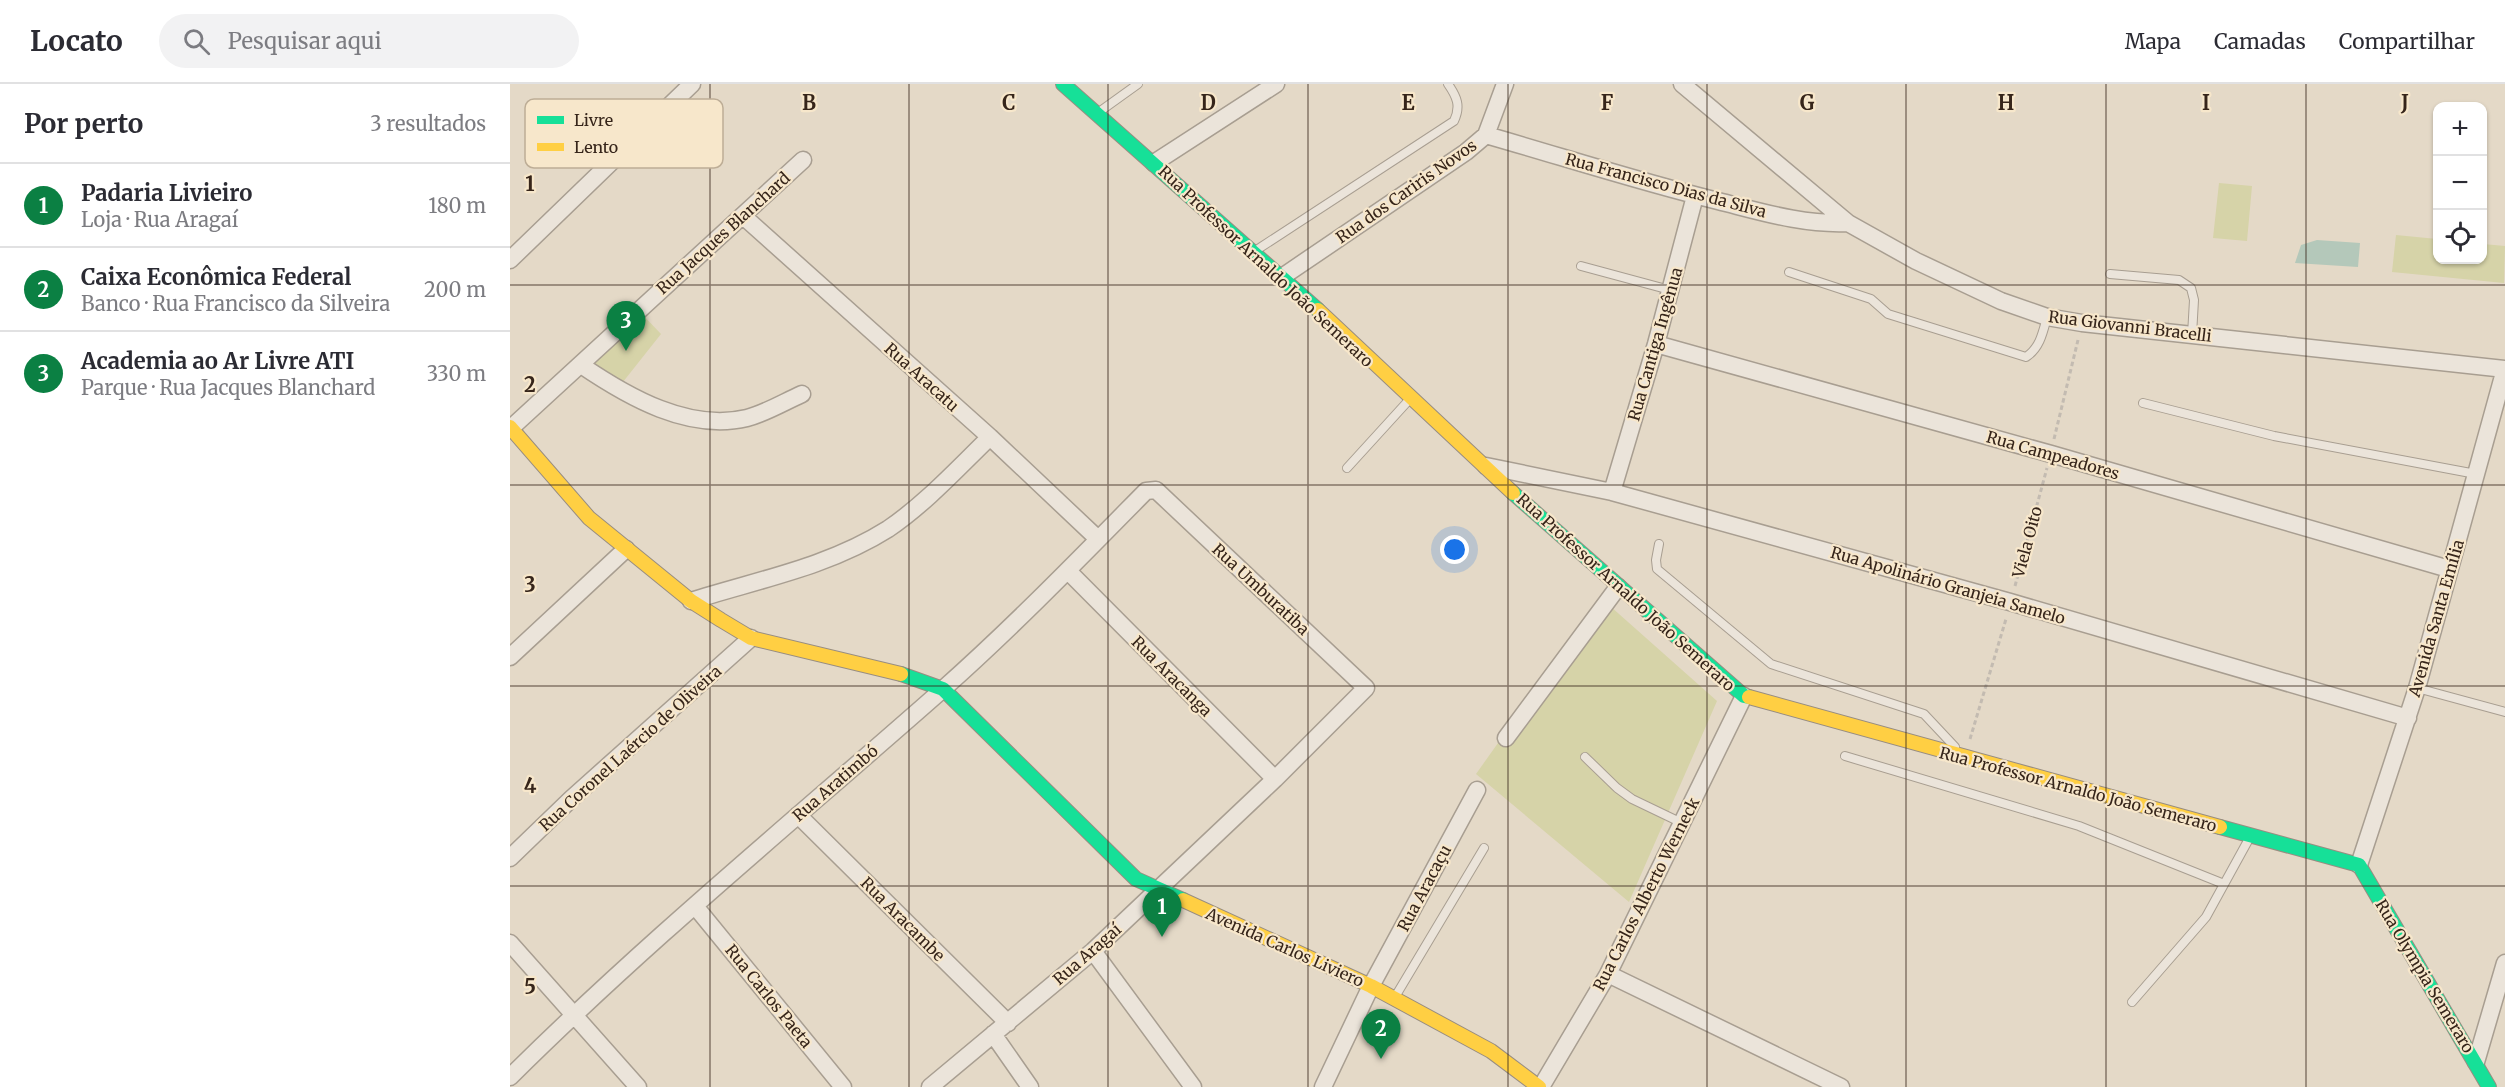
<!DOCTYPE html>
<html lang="pt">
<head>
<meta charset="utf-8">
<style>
	body { margin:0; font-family:Merriweather,serif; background:#f2f2f3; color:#2b2b33 }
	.controls { position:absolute; right:18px; top:18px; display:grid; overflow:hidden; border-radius:12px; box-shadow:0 2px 4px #0004 }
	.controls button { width:54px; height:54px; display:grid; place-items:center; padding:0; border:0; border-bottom:2px solid #e1e1e2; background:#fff; color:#2b2b33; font:30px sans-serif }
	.you { position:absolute; left:945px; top:466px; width:21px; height:21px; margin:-15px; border:4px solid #fff; border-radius:50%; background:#1a73e8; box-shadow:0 0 0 9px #1a73e833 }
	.badge { display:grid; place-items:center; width:39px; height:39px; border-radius:50%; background:#0b8043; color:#fff; font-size:20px; font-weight:700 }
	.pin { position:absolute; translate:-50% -50px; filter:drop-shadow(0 2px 3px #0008) }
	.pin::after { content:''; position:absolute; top:32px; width:21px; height:18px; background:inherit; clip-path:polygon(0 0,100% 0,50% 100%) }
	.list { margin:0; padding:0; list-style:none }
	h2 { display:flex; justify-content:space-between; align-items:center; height:78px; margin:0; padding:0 24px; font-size:26px }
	h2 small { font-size:20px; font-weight:400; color:#7c7c81 }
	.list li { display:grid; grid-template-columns:39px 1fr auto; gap:18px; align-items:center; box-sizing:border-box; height:84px; padding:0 24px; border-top:2px solid #e1e1e2 }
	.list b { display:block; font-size:22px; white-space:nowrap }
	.list p { margin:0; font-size:20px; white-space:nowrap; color:#7c7c81 }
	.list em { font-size:20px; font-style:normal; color:#7c7c81 }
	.icon { flex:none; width:33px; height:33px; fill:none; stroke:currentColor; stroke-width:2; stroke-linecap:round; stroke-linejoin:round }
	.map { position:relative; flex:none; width:1995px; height:1003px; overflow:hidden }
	header { display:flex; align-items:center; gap:36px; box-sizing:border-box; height:84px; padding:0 30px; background:#fff; border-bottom:2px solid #e1e1e2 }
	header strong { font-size:28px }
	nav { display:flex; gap:33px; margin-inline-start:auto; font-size:21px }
	.search { width:420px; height:54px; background:#f2f2f3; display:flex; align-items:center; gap:15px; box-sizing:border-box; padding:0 21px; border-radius:33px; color:#7c7c81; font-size:22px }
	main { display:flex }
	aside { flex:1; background:#fff }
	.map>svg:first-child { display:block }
</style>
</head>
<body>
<header>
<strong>Locato</strong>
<div class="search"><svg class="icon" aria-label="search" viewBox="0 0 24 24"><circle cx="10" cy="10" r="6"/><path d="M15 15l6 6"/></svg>Pesquisar aqui</div>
<nav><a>Mapa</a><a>Camadas</a><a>Compartilhar</a></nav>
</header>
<main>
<aside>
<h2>Por perto<small>3 resultados</small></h2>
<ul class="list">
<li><span class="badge">1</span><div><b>Padaria Livieiro</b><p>Loja · Rua Aragaí</p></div><em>180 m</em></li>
<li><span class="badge">2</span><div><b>Caixa Econômica Federal</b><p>Banco · Rua Francisco da Silveira</p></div><em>200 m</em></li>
<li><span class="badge">3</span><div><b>Academia ao Ar Livre ATI</b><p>Parque · Rua Jacques Blanchard</p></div><em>330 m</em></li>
</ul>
</aside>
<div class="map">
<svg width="1995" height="1003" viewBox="0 0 1995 1003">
	<rect width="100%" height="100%" fill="#e4d9c7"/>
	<!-- green -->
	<path fill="#d6d3a8" d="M1709,99L1742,102L1737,157L1703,154Z
		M1886,151L1927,155L1928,176H1972L1973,160L1995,162L1994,199L1882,188Z
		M130,228L151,250L109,303L77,284Z
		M1091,514L1207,617L1119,818L966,690Z"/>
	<!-- water -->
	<path fill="#b4c8ba" d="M1807,156L1850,159L1848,183L1785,179L1791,161Z"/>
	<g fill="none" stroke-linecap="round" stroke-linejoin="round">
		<defs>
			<path id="lane" d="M589,28L628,0
				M745,167L944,37C951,22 947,13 938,0
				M1071,182L1160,206
				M1279,188L1361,215L1378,230L1516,273C1530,264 1533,248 1537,233
				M1600,190L1669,196L1681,204L1684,216L1682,251
				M1633,319L1764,352L1966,390
				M837,384L899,316
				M1149,460L1146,476L1147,485L1261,580L1414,630L1445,663
				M1907,604L1995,628
				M1335,672L1569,742L1714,800
				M1075,673L1107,704L1122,715L1172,739
				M885,913L974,764
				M1622,918L1696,833L1740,753"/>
			<path id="street" d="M1172,0L1338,139L1406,177L1491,217L1537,233L1572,239L1995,285
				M976,51C1053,73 1130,98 1208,117C1252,128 1293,141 1338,139
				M644,79L766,0
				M233,132L480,353L588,455
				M0,176L182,0
				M772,193L956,68L976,51L995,0
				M1146,260L1541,370L1939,485
				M71,281C118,313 179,348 237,334C256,329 274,318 292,310
				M1,344L293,76
				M976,382L1102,408L1500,518L1898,634
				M1102,408L1146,260L1185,112
				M559,488L765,695
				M181,517C247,496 318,483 378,445C415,420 448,384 480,353
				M0,573L116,465
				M996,654L1108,503
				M288,731L498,939
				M0,774L61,715L241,554
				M1849,781L1907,604L1995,285
				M185,822L333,1003
				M0,859L128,1003
				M583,867L683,1003
				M1098,890L1331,1003
				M483,950L520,1003
				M1966,978L1995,879
				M0,993C137,857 287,734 432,606C503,543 569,475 636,407L646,406L856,604L765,695L583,867L420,1003
				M813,1003L861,902L967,706
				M1031,1003L1098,890L1234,612"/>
			<path id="fast" d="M553,0L808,226
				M1003,409L1234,612L1239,613
				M391,590L433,605L626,795L673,816
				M1710,743L1849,781L1979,1003"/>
			<path id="slow" d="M808,226L1003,409
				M0,343L79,434L181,517L211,536L241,554L391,590
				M1239,613L1710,743
				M673,816L861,902L981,967L1029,1003"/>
		</defs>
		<!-- lane casing -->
		<use href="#lane" stroke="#a89e91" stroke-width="10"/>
		<!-- street casing -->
		<use href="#street" stroke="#a89e91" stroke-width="19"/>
		<!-- fast casing -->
		<use href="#fast" stroke="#988d81" stroke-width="16"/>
		<!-- slow casing -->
		<use href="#slow" stroke="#988d81" stroke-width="16"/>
		<!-- path -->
		<path stroke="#c3bbb1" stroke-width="3" stroke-dasharray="4.5 3" stroke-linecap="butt" d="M1544,355L1568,256
			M1505,502L1537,384
			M1460,655L1496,535"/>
		<!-- lane -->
		<use href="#lane" stroke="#ebe4da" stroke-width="8"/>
		<!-- street -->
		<use href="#street" stroke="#ebe4da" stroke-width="16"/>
		<!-- fast -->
		<use href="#fast" stroke="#16e098" stroke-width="14"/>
		<!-- slow -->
		<use href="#slow" stroke="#ffcf43" stroke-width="14"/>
	</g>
	<!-- grid -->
	<path fill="none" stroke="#36251a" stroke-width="1.5" stroke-opacity="0.55" d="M200,0V1003M399,0V1003M598,0V1003M798,0V1003M998,0V1003M1197,0V1003M1396,0V1003M1596,0V1003M1796,0V1003M0,201H1995M0,401H1995M0,602H1995M0,802H1995"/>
	<g text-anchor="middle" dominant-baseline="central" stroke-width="4.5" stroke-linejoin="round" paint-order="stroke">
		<!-- street labels -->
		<g font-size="16" fill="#36251a" stroke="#f7e7cb">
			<text transform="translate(1156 101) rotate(15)">Rua Francisco Dias da Silva</text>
			<text transform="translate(896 107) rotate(-35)">Rua dos Cariris Novos</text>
			<text transform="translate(213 149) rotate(-42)">Rua Jacques Blanchard</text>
			<text transform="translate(756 182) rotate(43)">Rua Professor Arnaldo João Semeraro</text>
			<text transform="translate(1620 242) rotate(7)">Rua Giovanni Bracelli</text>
			<text transform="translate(1145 260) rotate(-74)">Rua Cantiga Ingênua</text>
			<text transform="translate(412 293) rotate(42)">Rua Aracatu</text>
			<text transform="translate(1543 371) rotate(16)">Rua Campeadores</text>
			<text transform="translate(1517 458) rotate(-75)">Viela Oito</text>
			<text transform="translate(1438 501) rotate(16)">Rua Apolinário Granjeia Samelo</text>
			<text transform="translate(751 505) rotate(43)">Rua Umburatiba</text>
			<text transform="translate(1116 508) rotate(42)">Rua Professor Arnaldo João Semeraro</text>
			<text transform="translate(1926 534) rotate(-74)">Avenida Santa Emília</text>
			<text transform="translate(662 592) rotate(45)">Rua Aracanga</text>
			<text transform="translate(120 664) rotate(-42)">Rua Coronel Laércio de Oliveira</text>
			<text transform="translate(325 699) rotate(-41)">Rua Aratimbó</text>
			<text transform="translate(1568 705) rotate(15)">Rua Professor Arnaldo João Semeraro</text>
			<text transform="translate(914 804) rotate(-62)">Rua Aracaçu</text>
			<text transform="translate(1136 810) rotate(-63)">Rua Carlos Alberto Werneck</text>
			<text transform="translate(393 835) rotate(45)">Rua Aracambe</text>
			<text transform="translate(775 863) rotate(24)">Avenida Carlos Liviero</text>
			<text transform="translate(577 870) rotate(-41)">Rua Aragaí</text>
			<text transform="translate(1915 892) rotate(59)">Rua Olympia Semeraro</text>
			<text transform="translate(259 912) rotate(51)">Rua Carlos Paeta</text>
		</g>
	</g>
	<!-- legend -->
	<rect x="15" y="15" width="198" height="69" rx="9" fill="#f7e7cb" stroke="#bdad96" stroke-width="1.5"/>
	<rect x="27" y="32" width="27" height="8" fill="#16e098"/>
	<rect x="27" y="59" width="27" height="8" fill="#ffcf43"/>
	<g font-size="16" fill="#36251a">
		<text x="64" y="42">Livre</text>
		<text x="64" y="69">Lento</text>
	</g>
	<g font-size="20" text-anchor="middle" font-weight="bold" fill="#36251a" stroke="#f7e7cb" stroke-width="4.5" stroke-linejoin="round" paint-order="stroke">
		<text x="299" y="26">B</text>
		<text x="499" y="26">C</text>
		<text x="698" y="26">D</text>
		<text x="898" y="26">E</text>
		<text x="1097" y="26">F</text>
		<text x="1297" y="26">G</text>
		<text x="1496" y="26">H</text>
		<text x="1696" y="26">I</text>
		<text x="1895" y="26">J</text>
		<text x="20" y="107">1</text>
		<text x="20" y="308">2</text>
		<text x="20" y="508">3</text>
		<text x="20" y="709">4</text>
		<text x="20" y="910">5</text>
	</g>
</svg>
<div class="controls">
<button>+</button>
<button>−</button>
<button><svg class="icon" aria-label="locate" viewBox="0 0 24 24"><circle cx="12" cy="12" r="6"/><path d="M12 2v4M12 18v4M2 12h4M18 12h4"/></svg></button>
</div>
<div class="you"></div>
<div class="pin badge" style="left:652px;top:853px">1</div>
<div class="pin badge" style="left:871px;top:975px">2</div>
<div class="pin badge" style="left:116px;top:267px">3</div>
</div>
</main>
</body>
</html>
